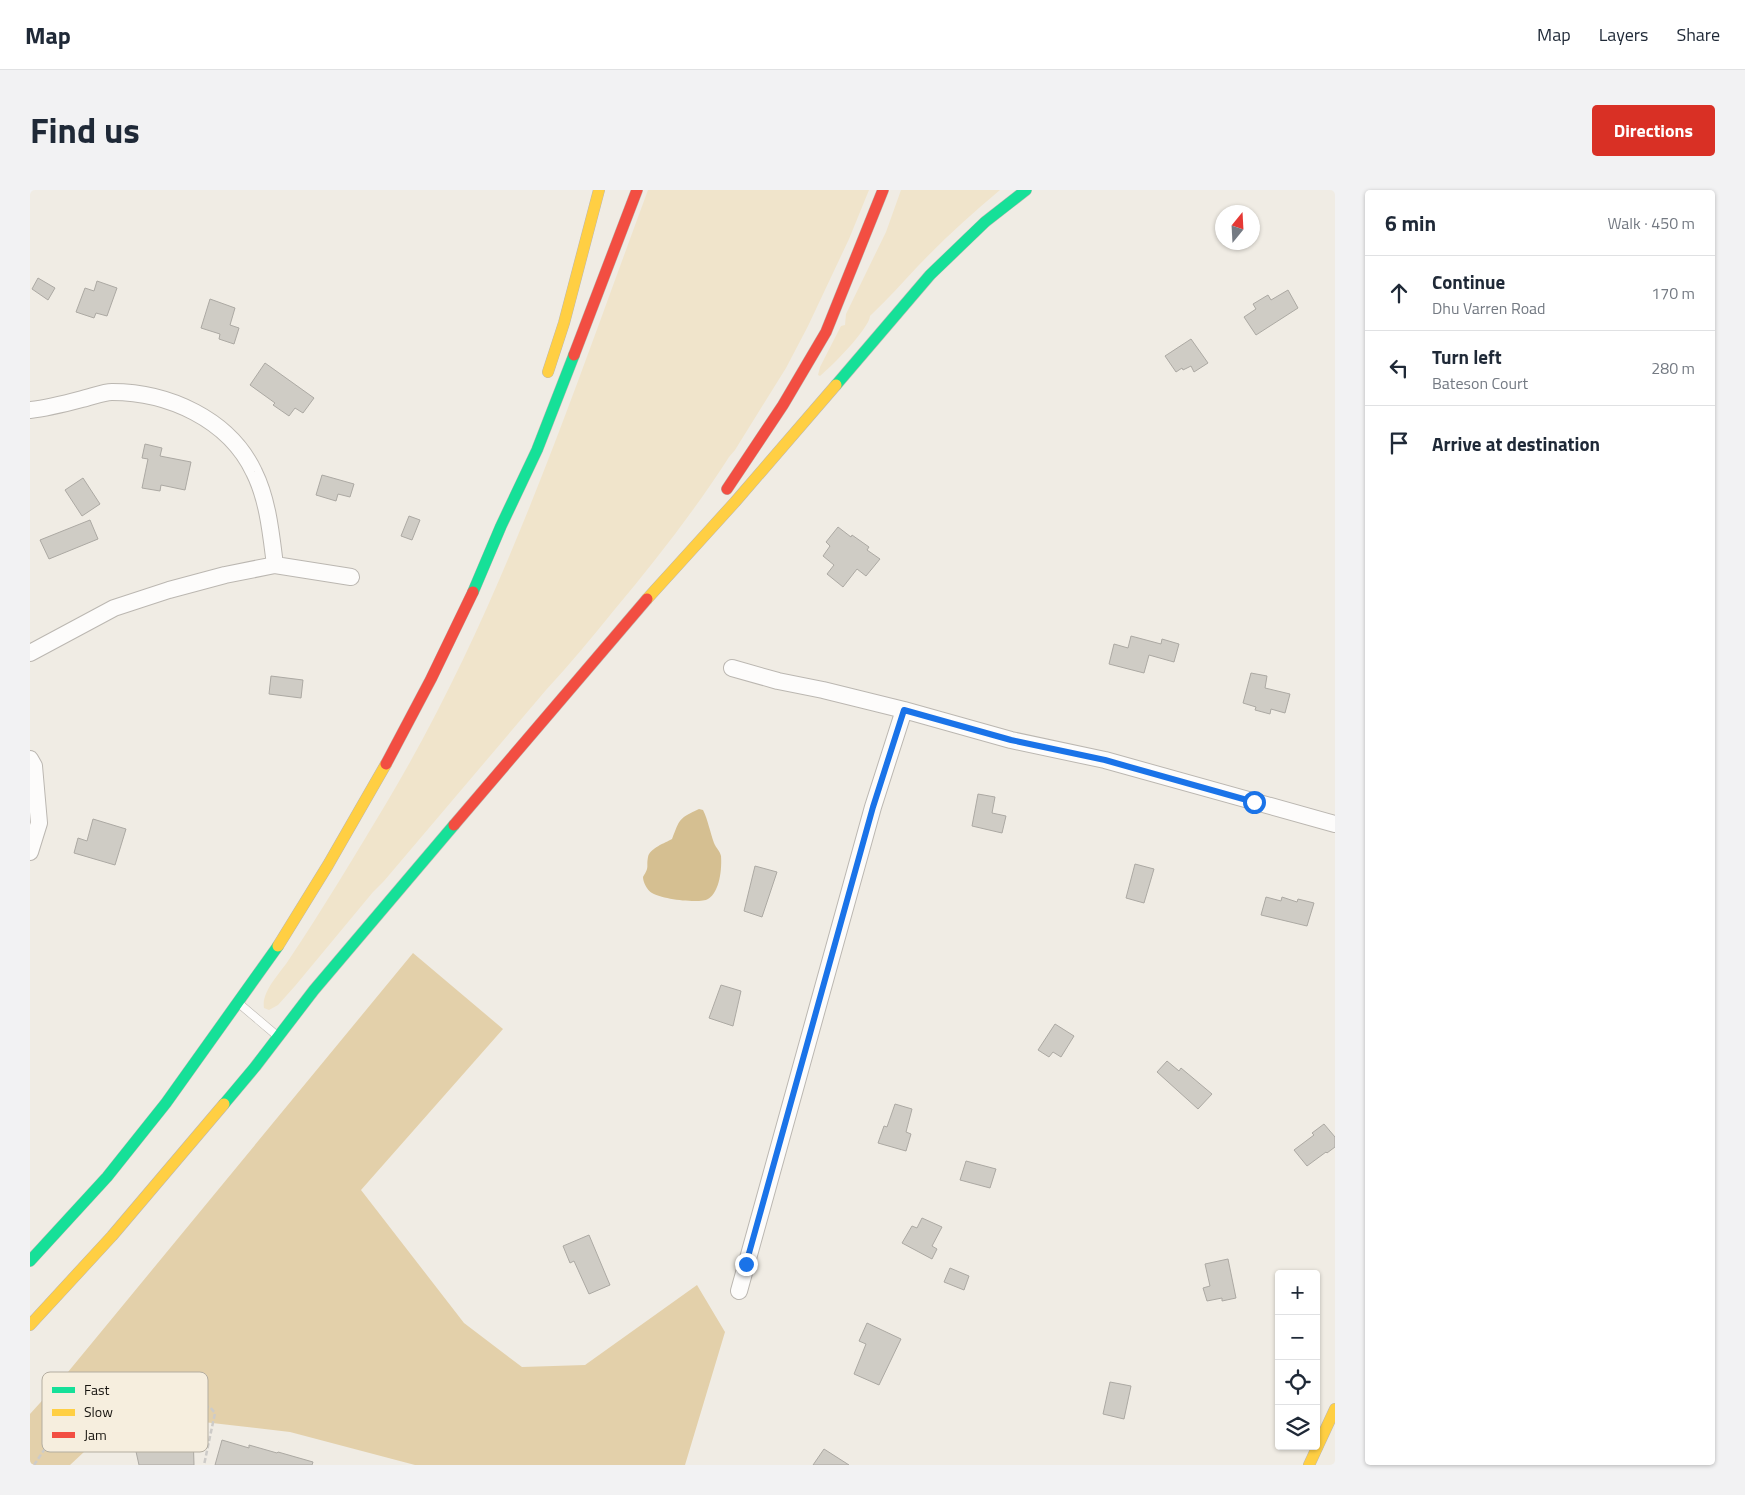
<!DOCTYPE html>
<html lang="en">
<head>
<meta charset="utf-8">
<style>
	body { margin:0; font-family:"Titillium Web",sans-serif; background:#f2f2f3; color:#1f2937 }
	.controls { position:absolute; right:15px; bottom:15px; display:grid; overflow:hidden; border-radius:5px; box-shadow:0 1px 4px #0004 }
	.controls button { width:45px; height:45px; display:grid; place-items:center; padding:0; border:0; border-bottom:1px solid #e0e1e3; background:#fff; color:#1f2937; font:25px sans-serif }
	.compass { position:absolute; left:1185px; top:15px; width:45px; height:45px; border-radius:50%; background:#fff; box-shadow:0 1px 4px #0004; rotate:18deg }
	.stop { position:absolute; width:15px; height:15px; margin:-11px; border:4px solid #1a73e8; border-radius:50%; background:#fff }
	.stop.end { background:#1a73e8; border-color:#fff; box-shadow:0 1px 5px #0008 }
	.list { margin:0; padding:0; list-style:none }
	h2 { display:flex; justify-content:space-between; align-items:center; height:65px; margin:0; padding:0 20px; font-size:21px }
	h2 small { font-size:16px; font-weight:400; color:#747a83 }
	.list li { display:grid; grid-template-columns:32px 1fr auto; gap:15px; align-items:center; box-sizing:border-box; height:75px; padding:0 20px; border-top:1px solid #e0e1e3 }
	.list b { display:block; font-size:19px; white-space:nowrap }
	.list p { margin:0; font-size:16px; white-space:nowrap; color:#747a83 }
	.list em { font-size:16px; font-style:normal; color:#747a83 }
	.icon { flex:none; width:28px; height:28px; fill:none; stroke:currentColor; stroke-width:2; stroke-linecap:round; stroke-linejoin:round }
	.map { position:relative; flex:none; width:1305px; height:1275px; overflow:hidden; border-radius:5px }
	header { display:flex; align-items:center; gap:30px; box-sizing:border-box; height:70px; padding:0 25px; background:#fff; border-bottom:1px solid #e0e1e3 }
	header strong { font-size:24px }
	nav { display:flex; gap:28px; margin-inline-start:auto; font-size:18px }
	.intro { display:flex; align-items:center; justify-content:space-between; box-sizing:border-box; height:120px; padding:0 30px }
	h1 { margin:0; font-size:35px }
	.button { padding:12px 22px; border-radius:5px; background:#d93025; color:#fff; font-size:18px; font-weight:700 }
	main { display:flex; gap:30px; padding:0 30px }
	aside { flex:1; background:#fff; border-radius:5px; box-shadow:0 1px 4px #0004 }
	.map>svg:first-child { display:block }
</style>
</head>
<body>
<header>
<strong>Map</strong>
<nav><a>Map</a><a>Layers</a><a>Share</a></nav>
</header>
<div class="intro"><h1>Find us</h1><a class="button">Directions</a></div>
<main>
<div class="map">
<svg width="1305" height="1275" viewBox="0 0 1305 1275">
	<rect width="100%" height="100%" fill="#f0ece4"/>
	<!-- green -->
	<path fill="#f0e4cb" d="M618,0H839L819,49L778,136L756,178L705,260L699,267C665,320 626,370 585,419C563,446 540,474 516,500L354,691L343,702L265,796L248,815L239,820L234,818C231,802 250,783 258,771C293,719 325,665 357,612C471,421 541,208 618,0Z
		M871,0H970C941,24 914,49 888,76C872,93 857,110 840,126C839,139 801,177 790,186L788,185L790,177L811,136L815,135L816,124L856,42Z"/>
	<!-- forest -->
	<path fill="#e3d0aa" d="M383,763L473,839L331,1000L434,1133L492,1177L555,1175L667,1095L695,1142L655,1275H385L260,1242L147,1229L69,1248L40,1275H0V1224L38,1182Z"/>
	<!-- water -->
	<path fill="#d5bf91" d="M669,619L673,620C678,630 680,642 684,653C686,658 690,661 691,666C692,678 690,702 678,709C670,714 631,709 622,703C617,700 613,692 613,687C620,676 616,678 618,667C620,658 635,653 642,649C650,629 648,629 669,619Z"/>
	<!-- building -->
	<path fill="#cfccc5" stroke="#aca9a3" d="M8,88L25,98L18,110L2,99Z
		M67,91L87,98L77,126L66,123L64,128L46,122L55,98L64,101Z
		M1258,100L1268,118L1226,145L1214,127L1226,119L1223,114L1238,105L1241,110Z
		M180,109L205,118L200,135L209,138L204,154L189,149L190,144L171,138Z
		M1161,149L1178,173L1164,182L1161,176L1153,180L1152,178L1146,182L1135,166Z
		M235,173L284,208L273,223L265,218L259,226L243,215L245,213L220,195Z
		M115,254L132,258L130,266L161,272L155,300L131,295L130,301L112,298L118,269L112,268Z
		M292,285L324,294L320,307L308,304L306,311L286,305Z
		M53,288L70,314L52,326L35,300Z
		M379,326L390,330L382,350L371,346Z
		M60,330L68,349L19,369L10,350Z
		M808,337L821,347L822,345L839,357L837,360L850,369L836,386L827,379L813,397L797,384L804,375L793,366L800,356L796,352Z
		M1101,446L1131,454L1132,449L1149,454L1144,472L1119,465L1114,483L1079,474L1084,454L1098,458Z
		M1221,483L1237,486L1235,498L1260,504L1255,523L1241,519L1240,524L1225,520L1226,517L1213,513Z
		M241,486L273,490L271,508L239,504Z
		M948,604L965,607L962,623L976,626L972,643L942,636Z
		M63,629L96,639L85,675L44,663L48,648L57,651Z
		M1105,674L1124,679L1114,713L1096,708Z
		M725,676L747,682L732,727L714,721Z
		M1236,707L1251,711L1252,707L1267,712L1268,709L1284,713L1277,736L1231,725Z
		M691,795L711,801L703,836L679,828Z
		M1025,834L1044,846L1031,867L1023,862L1019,867L1008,860Z
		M1137,871L1149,881L1151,878L1182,904L1168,919L1127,882Z
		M865,914L882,919L876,942L881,944L876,961L848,953L854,936L857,937Z
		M1294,934L1305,947V957L1297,963L1296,962L1277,976L1264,960L1284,945L1282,943Z
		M936,971L966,979L960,998L930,990Z
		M892,1028L912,1037L902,1056L907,1059L902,1069L872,1053L882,1036L887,1038Z
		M559,1045L580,1095L559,1104L544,1071L540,1073L533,1056Z
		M1198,1069L1206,1108L1192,1111V1108L1177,1111L1173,1098L1180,1096L1175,1074Z
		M920,1078L939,1086L934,1100L914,1092Z
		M837,1133L871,1149L849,1195L824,1184L836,1154L829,1151Z
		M1080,1192L1101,1196L1094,1229L1073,1224Z
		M140,1243H163L164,1275H109L105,1257L141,1250Z
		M192,1250L219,1258V1255L247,1263L248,1262L283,1272L282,1275H185Z
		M794,1259L819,1275H783Z"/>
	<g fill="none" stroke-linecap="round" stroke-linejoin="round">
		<defs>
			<path id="lane" d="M212,816L245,844"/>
			<path id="street" d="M0,220C19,218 37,213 56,208C64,206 74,202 82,202C138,202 199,229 224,282C238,310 241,344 245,375
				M0,463L84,418L139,400L195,385L245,375L321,387
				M702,478L748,491L793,500L874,520L981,550L1075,570L1305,634
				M0,569L4,576L9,633L0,662
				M709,1101L843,617L874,520"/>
			<path id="fast" d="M806,195L900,85L955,32L996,0
				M443,402L471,336L507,260L544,165
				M194,914L225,877L284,800L424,635
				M0,1071L77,987L136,913L248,756"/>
			<path id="slow" d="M518,182L534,133L569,0
				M617,409L705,312L806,195
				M248,756L298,675L356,574
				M0,1135L82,1046L194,914
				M1279,1275L1305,1219"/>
			<path id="jam" d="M544,165L607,0
				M697,299L753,215L796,142L853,0
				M356,574L401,489L443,402
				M424,635L617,409"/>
		</defs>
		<!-- lane casing -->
		<use href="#lane" stroke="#bbb7b1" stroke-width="9"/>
		<!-- street casing -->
		<use href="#street" stroke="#bbb7b1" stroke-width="18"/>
		<!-- fast casing -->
		<use href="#fast" stroke="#bbb7b1" stroke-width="12"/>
		<!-- slow casing -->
		<use href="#slow" stroke="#bbb7b1" stroke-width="12"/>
		<!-- jam casing -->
		<use href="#jam" stroke="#bbb7b1" stroke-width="12"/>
		<!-- path -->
		<path stroke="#cdcbc8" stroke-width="2.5" stroke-dasharray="5 2.5" stroke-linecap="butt" d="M4,1275L22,1248L62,1220L87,1212L108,1209L180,1217L185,1223L174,1275"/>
		<!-- lane -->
		<use href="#lane" stroke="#fdfcfb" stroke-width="8"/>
		<!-- street -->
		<use href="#street" stroke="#fdfcfb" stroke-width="16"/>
		<!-- fast -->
		<use href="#fast" stroke="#16e098" stroke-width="11"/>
		<!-- slow -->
		<use href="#slow" stroke="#ffcf43" stroke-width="11"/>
		<!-- jam -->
		<use href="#jam" stroke="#f24e42" stroke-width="11"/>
	</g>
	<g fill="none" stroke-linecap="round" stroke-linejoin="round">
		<!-- route -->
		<path stroke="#1a73e8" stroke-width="6" d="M716,1074L843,617L874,520L981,550L1075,570L1224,612"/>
	</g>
	<!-- legend -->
	<rect x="12" y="1182" width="166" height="80" rx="8" fill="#f6eede" stroke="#b3ada0" stroke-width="1"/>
	<rect x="22" y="1197" width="23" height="6" fill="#16e098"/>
	<rect x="22" y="1219" width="23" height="7" fill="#ffcf43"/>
	<rect x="22" y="1242" width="23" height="6" fill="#f24e42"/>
	<g font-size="14" fill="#181510">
		<text x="54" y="1205">Fast</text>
		<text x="54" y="1227">Slow</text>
		<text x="54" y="1250">Jam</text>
	</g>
</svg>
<div class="controls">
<button>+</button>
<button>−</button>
<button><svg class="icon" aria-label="locate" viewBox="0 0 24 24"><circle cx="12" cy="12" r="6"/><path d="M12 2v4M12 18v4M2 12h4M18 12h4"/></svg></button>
<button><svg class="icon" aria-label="layers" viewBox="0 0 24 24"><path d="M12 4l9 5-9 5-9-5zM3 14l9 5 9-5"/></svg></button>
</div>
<svg class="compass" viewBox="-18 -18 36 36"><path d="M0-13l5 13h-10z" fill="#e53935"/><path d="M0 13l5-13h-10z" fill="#747a83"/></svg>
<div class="stop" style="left:1224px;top:612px"></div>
<div class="stop end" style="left:716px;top:1074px"></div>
</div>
<aside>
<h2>6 min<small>Walk · 450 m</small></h2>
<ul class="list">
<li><svg class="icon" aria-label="ahead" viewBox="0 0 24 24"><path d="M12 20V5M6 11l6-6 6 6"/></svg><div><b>Continue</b><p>Dhu Varren Road</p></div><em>170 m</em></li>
<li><svg class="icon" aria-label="left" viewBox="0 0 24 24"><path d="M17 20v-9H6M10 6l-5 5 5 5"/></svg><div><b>Turn left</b><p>Bateson Court</p></div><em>280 m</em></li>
<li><svg class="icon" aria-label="arrive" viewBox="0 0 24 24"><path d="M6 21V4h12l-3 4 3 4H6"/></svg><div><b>Arrive at destination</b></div></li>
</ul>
</aside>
</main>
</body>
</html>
